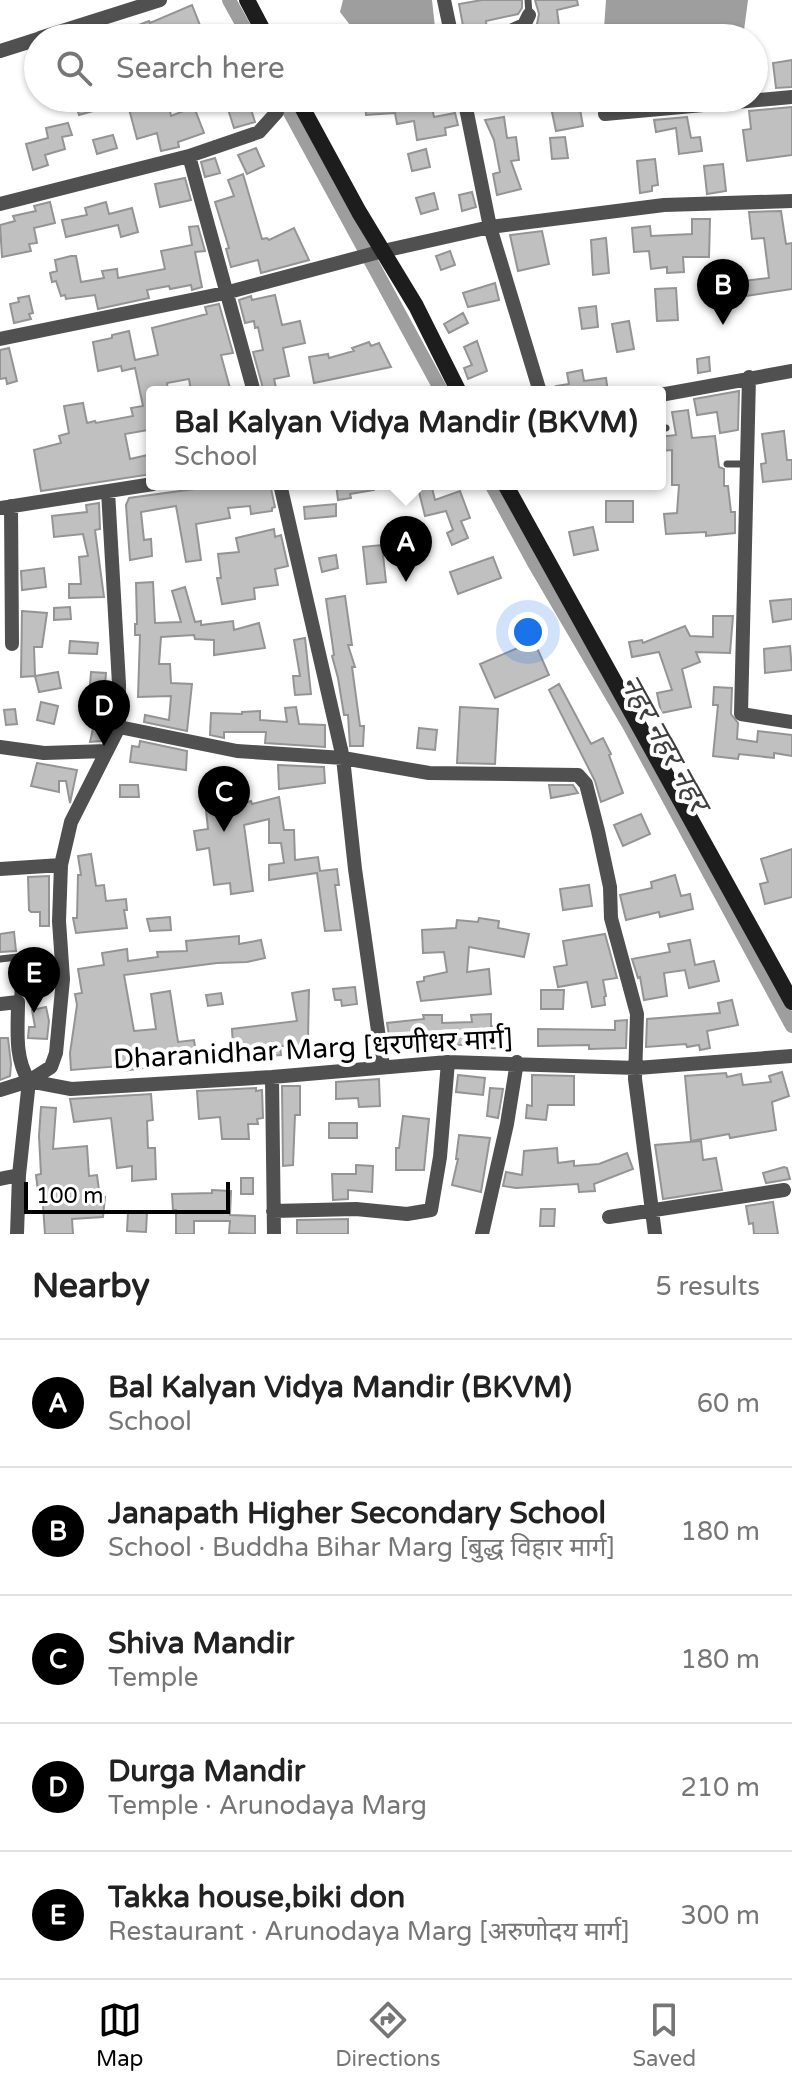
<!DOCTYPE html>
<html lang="en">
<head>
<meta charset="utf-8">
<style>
	body { margin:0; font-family:"Varela Round","Noto Sans Devanagari",sans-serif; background:#f6f6f6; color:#222 }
	.scale { position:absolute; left:24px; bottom:20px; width:206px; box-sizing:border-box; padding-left:8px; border:4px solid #000; border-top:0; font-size:22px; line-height:28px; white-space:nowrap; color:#000; -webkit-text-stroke:6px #fff; paint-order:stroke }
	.you { position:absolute; left:528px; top:632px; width:28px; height:28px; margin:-20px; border:6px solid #fff; border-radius:50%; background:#1a73e8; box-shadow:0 0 0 12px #1a73e833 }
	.badge { display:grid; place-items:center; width:52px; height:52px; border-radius:50%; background:#000; color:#fff; font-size:26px; font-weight:700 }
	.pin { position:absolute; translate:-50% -66px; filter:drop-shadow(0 2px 4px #0008) }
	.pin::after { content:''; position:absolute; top:42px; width:28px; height:24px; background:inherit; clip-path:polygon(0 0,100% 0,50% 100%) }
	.popup { position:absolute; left:146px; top:386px; width:520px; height:104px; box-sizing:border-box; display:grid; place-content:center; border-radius:8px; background:#fff; filter:drop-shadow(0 2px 6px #0005); font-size:26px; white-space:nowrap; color:#767676 }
	.popup b { font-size:30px; color:#222 }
	.popup::after { content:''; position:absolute; left:50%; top:100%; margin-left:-16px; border:16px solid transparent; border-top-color:#fff }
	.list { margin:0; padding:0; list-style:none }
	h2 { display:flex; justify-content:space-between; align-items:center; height:104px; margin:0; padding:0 32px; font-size:34px }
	h2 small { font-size:26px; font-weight:400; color:#767676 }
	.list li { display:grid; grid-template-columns:52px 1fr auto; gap:24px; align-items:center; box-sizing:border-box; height:128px; padding:0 32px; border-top:2px solid #e0e0e0 }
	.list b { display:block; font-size:30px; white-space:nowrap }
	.list p { margin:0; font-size:26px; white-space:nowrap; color:#767676 }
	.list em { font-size:26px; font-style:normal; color:#767676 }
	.icon { flex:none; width:44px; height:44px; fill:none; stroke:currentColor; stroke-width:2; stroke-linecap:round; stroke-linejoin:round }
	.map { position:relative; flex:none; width:792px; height:1234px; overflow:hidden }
	.search { position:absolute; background:#fff; box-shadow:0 2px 6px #0004; left:24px; right:24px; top:24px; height:88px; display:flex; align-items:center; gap:20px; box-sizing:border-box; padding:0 28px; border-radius:44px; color:#767676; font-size:30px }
	.sheet { height:744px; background:#fff }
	nav { display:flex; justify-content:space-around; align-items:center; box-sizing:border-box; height:112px; border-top:2px solid #e0e0e0; background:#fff; font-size:22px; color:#767676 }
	nav a { display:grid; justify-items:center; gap:4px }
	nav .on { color:#000 }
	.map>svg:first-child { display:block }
</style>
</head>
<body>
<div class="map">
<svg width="792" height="1234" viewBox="0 0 792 1234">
	<rect width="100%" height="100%" fill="#fff"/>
	<!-- water -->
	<path fill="#9e9e9e" d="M343,0H432L436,36L360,38L340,12Z
		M606,0H748L743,38H641L640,35L609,38L604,28Z"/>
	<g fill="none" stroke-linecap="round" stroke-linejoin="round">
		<!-- canal -->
		<path stroke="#9e9e9e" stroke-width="14" d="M229,0L250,38
			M282,98L442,392
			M491,484L534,563L629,725L792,1026"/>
	</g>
	<!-- building -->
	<path fill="#c0c0c0" stroke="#949494" stroke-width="2" d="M482,0H522V8L518,14L486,21L487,32L485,36L470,38L467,25L463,26L459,4Z
		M535,0H577L578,5L557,10L559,25L536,29L539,14Z
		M192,5L205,38H185L179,25L151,38H105L149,21L150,23Z
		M792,60V87L776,88L773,63Z
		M74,98H89L93,111L79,115Z
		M150,98H167L171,116L194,107L204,133L178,142L179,147L161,151L157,133L137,139L129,109L152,103Z
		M365,98H430L434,117L455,113L458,125L445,128L446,135L417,140L414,121L397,124L395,113L366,115Z
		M549,98H578L583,126L556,131Z
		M248,100L255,122L234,128L227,106Z
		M792,107V155L747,161L743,130L751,129L749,111Z
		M504,117L507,138L516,137L519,160L511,161L521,189L497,195L493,174L500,172L494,140L485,120Z
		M687,117L691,138L700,137L702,151L679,154L676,128L656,132L654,120Z
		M68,123L72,135L62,137L65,149L45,155L48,165L33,170L26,144L48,138L46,128Z
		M113,135L117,148L97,154L93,140Z
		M565,137L568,158L552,159L550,138Z
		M256,148L264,166L247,174L238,155Z
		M426,149L430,167L412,171L408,154Z
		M215,158L220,173L205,177L201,162Z
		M655,159L658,185L652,186V191L640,193L637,161Z
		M723,164L726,191L707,194L704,166Z
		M243,174L262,239L267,238L269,240L294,228L309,260L261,273L258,260L231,267L226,249L229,248L215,202L234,196L228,180Z
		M185,178L191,200L160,207L155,184Z
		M472,192L476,207L462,211L459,195Z
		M434,193L438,209L421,214L416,198Z
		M50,202L55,223L34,228L37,243L29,244L31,251L2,257L0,225L15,221L13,216L36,211L34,206Z
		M106,202L109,214L132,208L138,232L121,237L118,225L66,237L62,220L87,215L85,208Z
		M781,211L786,244L792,243V289L712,301L710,285L769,278L764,238L752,239L749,212Z
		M692,219H710L709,257H683L684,272L667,273V267L651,269L649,251L634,252L632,228L650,226L651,236L692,234Z
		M198,226L205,251L195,252L202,287L192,290L191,285L170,289L169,286L147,290L149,298L98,309L95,295L66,299L65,295L61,296L56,281L52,282L50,273L57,271L55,260L71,256H76L81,282L104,278L102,271L117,269L118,278L165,269L161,251L192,245L189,227Z
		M542,231L549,264L518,271L510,235Z
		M606,238L609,273L593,275L591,240Z
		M450,251L455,265L441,270L436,256Z
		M495,283L499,300L468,307L463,293Z
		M676,288L678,320L657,321L655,289Z
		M275,295L282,325L300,321L305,343L283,348L289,376L274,379L277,392H264L253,352L263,350L258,327L255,328L254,321L245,323L239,300L251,296L252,300Z
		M29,296L33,313L29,314L31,319L14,323L10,304L19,302L18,298Z
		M219,304L233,353L221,355L231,392H191L189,379L167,383L168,392H152V426L147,427L148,430L125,434L130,459L152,454V474L41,491L34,450L61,443L59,436L69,433L64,406L83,403L87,423L95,421L96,423L133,416L131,408L143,406L135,368L122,371L121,366L98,371L93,342L112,338V335L129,331L135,360L158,355L152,328L207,314L205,307Z
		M596,306L598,327L582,329L579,308Z
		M463,313L468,323L449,333L444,324Z
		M629,321L634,349L617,352L612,324Z
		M477,341L487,371L468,379L464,368L472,365L464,347Z
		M369,342L371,346L379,343L391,367L314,383L309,357L328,354L329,358L354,351L352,348Z
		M9,348L17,381L7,384L6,378L0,379V350Z
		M709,357L710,371L698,373L697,359Z
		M582,370L584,381L606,378L608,392H557L556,386L569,384L567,373Z
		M739,391L738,430L720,433L717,412L697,415L694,399Z
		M688,410L692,438L715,436L719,467L724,469V486H728L731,512H735V533L706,536V532L666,534L664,514L677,513L679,485H672V450L660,451V437L676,435L672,412Z
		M784,431L787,460H792V479L763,482L761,464L766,463L762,434Z
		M231,484H270L275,507L272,508V511L251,514L250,506L228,508L230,518L196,524L201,560L186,562L176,506L141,512L144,540L151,539L152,556L130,560L126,505L129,498Z
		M336,484H374V490L350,494L351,498L338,500Z
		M417,484H431L435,500L460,491L470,518L461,521L468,538L452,545L447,533L453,530L446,511L425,516Z
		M606,501H633V522H606Z
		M99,503L100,529L95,530L104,597L69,598V584H81L79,557L88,556L83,534L54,537L52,516L87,512L86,505Z
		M336,504V516L305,519L304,507Z
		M593,527L598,550L574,555L569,532Z
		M274,529L275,537L281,535L288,566L275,569L278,585L254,588L255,599L222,604L217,578H221L218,554L239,552L236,538Z
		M382,545L386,582L367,584L363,547Z
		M336,555L338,568L322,572L319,558Z
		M493,557L501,578L458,594L450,572Z
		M44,568L46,587L22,590L21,571Z
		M153,582L155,623L181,622L172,591L185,587L195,622L201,621V625L233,621L234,630L259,623L265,648L214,655V640L195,639L194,635L161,637L159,664H170L171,683L192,684L187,731L144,722L145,715L169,720L171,696L138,697L140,635H135V624H137L136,583Z
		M345,596L352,645H348L355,667H352L360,726H364L363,746H350L348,715H344L338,678L332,656L334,655L326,599Z
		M792,599V619L773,622L770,601Z
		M70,607L71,619L54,620V608Z
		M22,611L47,613L42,647H34L35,676L21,677Z
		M713,616H733L730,653L696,652L700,662L682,669L691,707L661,713L657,693L672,690L659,652L632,657L629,642L642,640L643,643L685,626L690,636L713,637Z
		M305,638L311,694L295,695L293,676H300L294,640Z
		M70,641L98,643L97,654L69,653Z
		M534,641L549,675L495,698L480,664Z
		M790,646L792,670L765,673L764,649Z
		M58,672L61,688L39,692L35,676Z
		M91,672L106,673L104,697L89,698Z
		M559,684L591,744L603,738L611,754L609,755L623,793L601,802L595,781L549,690Z
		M714,687L732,688L731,714L738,723L737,739L757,742L758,731L792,735V756L774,753V758L739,754L738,759L713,756L718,705H713Z
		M41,702L58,706L54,724L37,720Z
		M296,707L299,724L325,725V747L265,743L266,732H224V738L210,735L211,713L242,714V712L260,711V720L287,722L285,708Z
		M460,707L498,709L495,764L457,763Z
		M15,709L17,724L6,725L4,710Z
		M94,724L108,726L101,741L90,742Z
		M419,728L437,730L435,750L417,748Z
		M140,741L187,751L186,770L130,762L132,746L139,747Z
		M37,763L77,770L70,803L66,781H59V792L31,786Z
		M278,765L324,767L325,783L279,789Z
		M216,778L247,782L244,803L251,801L252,804L279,797L284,830H294L295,860L318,857L320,871L337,869L339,885H335L341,930L325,931L317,873L269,880V865L284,863L281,843H269V819L244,825L253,891L231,894L230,883L214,885L209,848L197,850L194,831L208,829L206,810L220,808L217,789H215Z
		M120,785H138L139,797H120Z
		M549,785H573L578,793L551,798Z
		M641,814L650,834L623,846L614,825Z
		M792,849V897L765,904L760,884L768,882L761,859Z
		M91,854L96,886L104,885L106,901L126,899L127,910H124L127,928L76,933L73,918H77L78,875H81L78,856Z
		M675,875L681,896L690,894L693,909L660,917L659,912L626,920L620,895L652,888L651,882Z
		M49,876V926H40V912H31L29,910L28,877Z
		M589,885L592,906L563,910L560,889Z
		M170,917L171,930L150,931L147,919Z
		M479,918L499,921L498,928L529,934L524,957L469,947L467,972L489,969L491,994L421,1001L417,982L424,981V977L447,972L444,952L423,953L422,930L456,928L457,920L478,922Z
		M14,932L16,951L0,952V934Z
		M605,934L617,978L603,980L606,996L604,997L605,1005L592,1007L587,982L558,987L554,967L567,965L563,941Z
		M239,936V944L261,940L265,958L247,962L217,963L124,975L134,1031L156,1029L151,994L170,991L178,1042L194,1040L198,1065L183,1067V1062L122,1071L121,1066L71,1070L70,1053L77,1005L75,994L82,993L78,969L104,965L102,953L127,949L128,961L158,957L157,952L187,951L186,941Z
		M690,940L695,965L714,961L719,981L689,988L685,970L664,973L667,996L644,1000L640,977L638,978L632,959L670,952L668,944Z
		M355,987L357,1004L342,1006L341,1000H335L333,989Z
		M309,990L308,1038H303V1046H280L281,1055L257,1057L256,1046L233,1047L232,1029L297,1021L292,993Z
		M541,990H564L563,1009H541Z
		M221,993L223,1004L208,1006L206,995Z
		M732,1000L738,1025L707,1031L710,1048L700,1050L699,1045L687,1047L686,1044L646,1047L647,1019L720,1013L718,1003Z
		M46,1007L49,1021L47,1039L28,1038L29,1027H35L32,1010Z
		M491,1014V1026L506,1027L504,1049L492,1048L493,1045H448L447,1033L429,1034L428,1031L407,1034L408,1047L393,1048L392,1036H389L387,1023L424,1019L423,1015H442V1023L472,1022L471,1015Z
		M627,1020L626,1048L589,1049V1045L538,1046V1029L615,1030V1021Z
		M0,1038H8L11,1064L10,1076L0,1080Z
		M782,1072L789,1096L772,1102L776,1130L730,1138L729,1134L691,1141L685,1076L726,1073L727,1077L741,1074L743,1085L771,1082L769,1076Z
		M458,1075L485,1078L483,1095L456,1092Z
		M532,1075L574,1076V1105H548L546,1120L526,1118L527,1105L532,1106Z
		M379,1079L380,1106L359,1107L358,1098L336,1099V1082Z
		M282,1086H300V1115H295L293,1165L283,1166Z
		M256,1088V1091L262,1090L263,1118L257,1119L258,1124H248L249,1139H222L220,1117L199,1119L197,1091Z
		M490,1088L503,1089L498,1118L487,1116Z
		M151,1094L153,1120L147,1121L148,1148H155L156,1179L132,1181V1166L117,1168L111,1118L74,1122L70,1099Z
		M41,1107L56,1108L53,1149L87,1146L89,1176L97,1175L100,1198L105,1197L103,1217L72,1219L73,1234H45L42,1191H38L36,1175L41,1174L39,1136Z
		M403,1116L429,1119L424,1170H396V1148H399Z
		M329,1123H357V1138H329Z
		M459,1135L490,1138L481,1192L452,1185L458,1159H456Z
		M701,1141L703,1160L716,1158L722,1190L663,1199L655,1145Z
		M557,1148L558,1163L574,1161V1166L599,1164L627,1153L633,1169L594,1184L595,1191L579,1192L578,1184L516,1188L503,1186L506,1172L522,1175L524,1151Z
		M356,1165L373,1166L372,1192L348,1190V1199L333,1200L332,1174H356Z
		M784,1167L787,1168L790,1179L766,1183L763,1173Z
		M241,1178H253V1194H241Z
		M212,1190L231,1191L230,1215L255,1216V1234L229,1233L230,1221H194V1234H176V1210H173L172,1194L212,1193Z
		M773,1202L778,1234H754L753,1223L749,1224L746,1206Z
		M541,1209H555L554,1226H540Z
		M128,1212H147L146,1232L127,1231Z
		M348,1219V1234H297V1220Z"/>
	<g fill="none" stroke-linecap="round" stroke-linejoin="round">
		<!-- lane -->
		<path stroke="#505050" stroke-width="7" d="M528,0L529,15
			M660,429L666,428
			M727,464H747
			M0,959L18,957V1002"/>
		<!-- street -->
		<path stroke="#505050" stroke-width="14" d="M444,0L452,38
			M40,38L160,0
			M495,38L524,25L529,15
			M0,51L38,39
			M464,98L490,227L540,392
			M605,114L792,97
			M189,156L254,392
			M0,204L189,156L259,132L277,112
			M0,339L225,293L383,251L490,227L664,205L792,201
			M749,377L741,714L792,722
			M660,395L792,371
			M280,484L343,758L355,869L383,1066
			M11,506L12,644
			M0,508L153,484
			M119,727L237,751L343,758L429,773L578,775L586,784L598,831L610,887L611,918L637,1014L635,1079L655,1234
			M0,747L44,753L107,751
			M0,869L61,865
			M0,1004L18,1002C18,1029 14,1058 29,1081
			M272,1077L274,1234
			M29,1081L71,1089L272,1077L448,1062L637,1068L792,1056
			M0,1090L29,1081L51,1067L56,1053L63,979L59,921L61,865L71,822L119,727V684L108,491
			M0,1179L19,1175
			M273,1211L356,1209L407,1214L431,1210L440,1157L448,1062
			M609,1217L784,1190
			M17,1234L19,1175L29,1081
			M482,1234L507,1124L517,1062"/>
		<!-- secondary -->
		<path stroke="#1d1d1d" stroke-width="16" d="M247,0L267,38
			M297,98L359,212L416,306L459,392
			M505,484L792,1002"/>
	</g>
	<g text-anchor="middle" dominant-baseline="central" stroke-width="8" stroke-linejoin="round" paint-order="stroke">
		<!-- street labels -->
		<g font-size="28" fill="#000" stroke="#fff">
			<text transform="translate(313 1049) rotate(-3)">Dharanidhar Marg [धरणीधर मार्ग]</text>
		</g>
		<!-- water labels -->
		<g font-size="30" font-style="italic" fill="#3f3f3f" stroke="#fff">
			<text transform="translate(664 743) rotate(61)">नहर नहर नहर</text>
		</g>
	</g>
</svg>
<div class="scale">100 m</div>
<div class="you"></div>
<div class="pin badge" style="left:406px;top:582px">A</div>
<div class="popup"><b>Bal Kalyan Vidya Mandir (BKVM)</b>School</div>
<div class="pin badge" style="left:723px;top:325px">B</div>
<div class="pin badge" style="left:224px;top:832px">C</div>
<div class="pin badge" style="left:104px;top:746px">D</div>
<div class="pin badge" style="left:34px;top:1013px">E</div>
<div class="search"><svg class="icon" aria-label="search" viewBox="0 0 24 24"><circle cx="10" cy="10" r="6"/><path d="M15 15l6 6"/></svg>Search here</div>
</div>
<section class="sheet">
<h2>Nearby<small>5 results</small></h2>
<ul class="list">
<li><span class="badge">A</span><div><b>Bal Kalyan Vidya Mandir (BKVM)</b><p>School</p></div><em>60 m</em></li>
<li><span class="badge">B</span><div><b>Janapath Higher Secondary School</b><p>School · Buddha Bihar Marg [बुद्ध विहार मार्ग]</p></div><em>180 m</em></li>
<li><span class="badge">C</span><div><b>Shiva Mandir</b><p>Temple</p></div><em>180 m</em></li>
<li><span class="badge">D</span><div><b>Durga Mandir</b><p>Temple · Arunodaya Marg</p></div><em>210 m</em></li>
<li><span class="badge">E</span><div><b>Takka house,biki don</b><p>Restaurant · Arunodaya Marg [अरुणोदय मार्ग]</p></div><em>300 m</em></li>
</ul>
</section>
<nav>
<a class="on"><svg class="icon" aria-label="map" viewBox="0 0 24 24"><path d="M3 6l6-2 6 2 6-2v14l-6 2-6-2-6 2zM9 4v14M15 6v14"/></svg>Map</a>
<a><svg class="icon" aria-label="directions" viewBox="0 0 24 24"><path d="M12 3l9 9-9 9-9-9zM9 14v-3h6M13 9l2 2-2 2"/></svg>Directions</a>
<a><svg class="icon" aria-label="saved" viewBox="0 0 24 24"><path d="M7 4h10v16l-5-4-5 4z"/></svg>Saved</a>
</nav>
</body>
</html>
